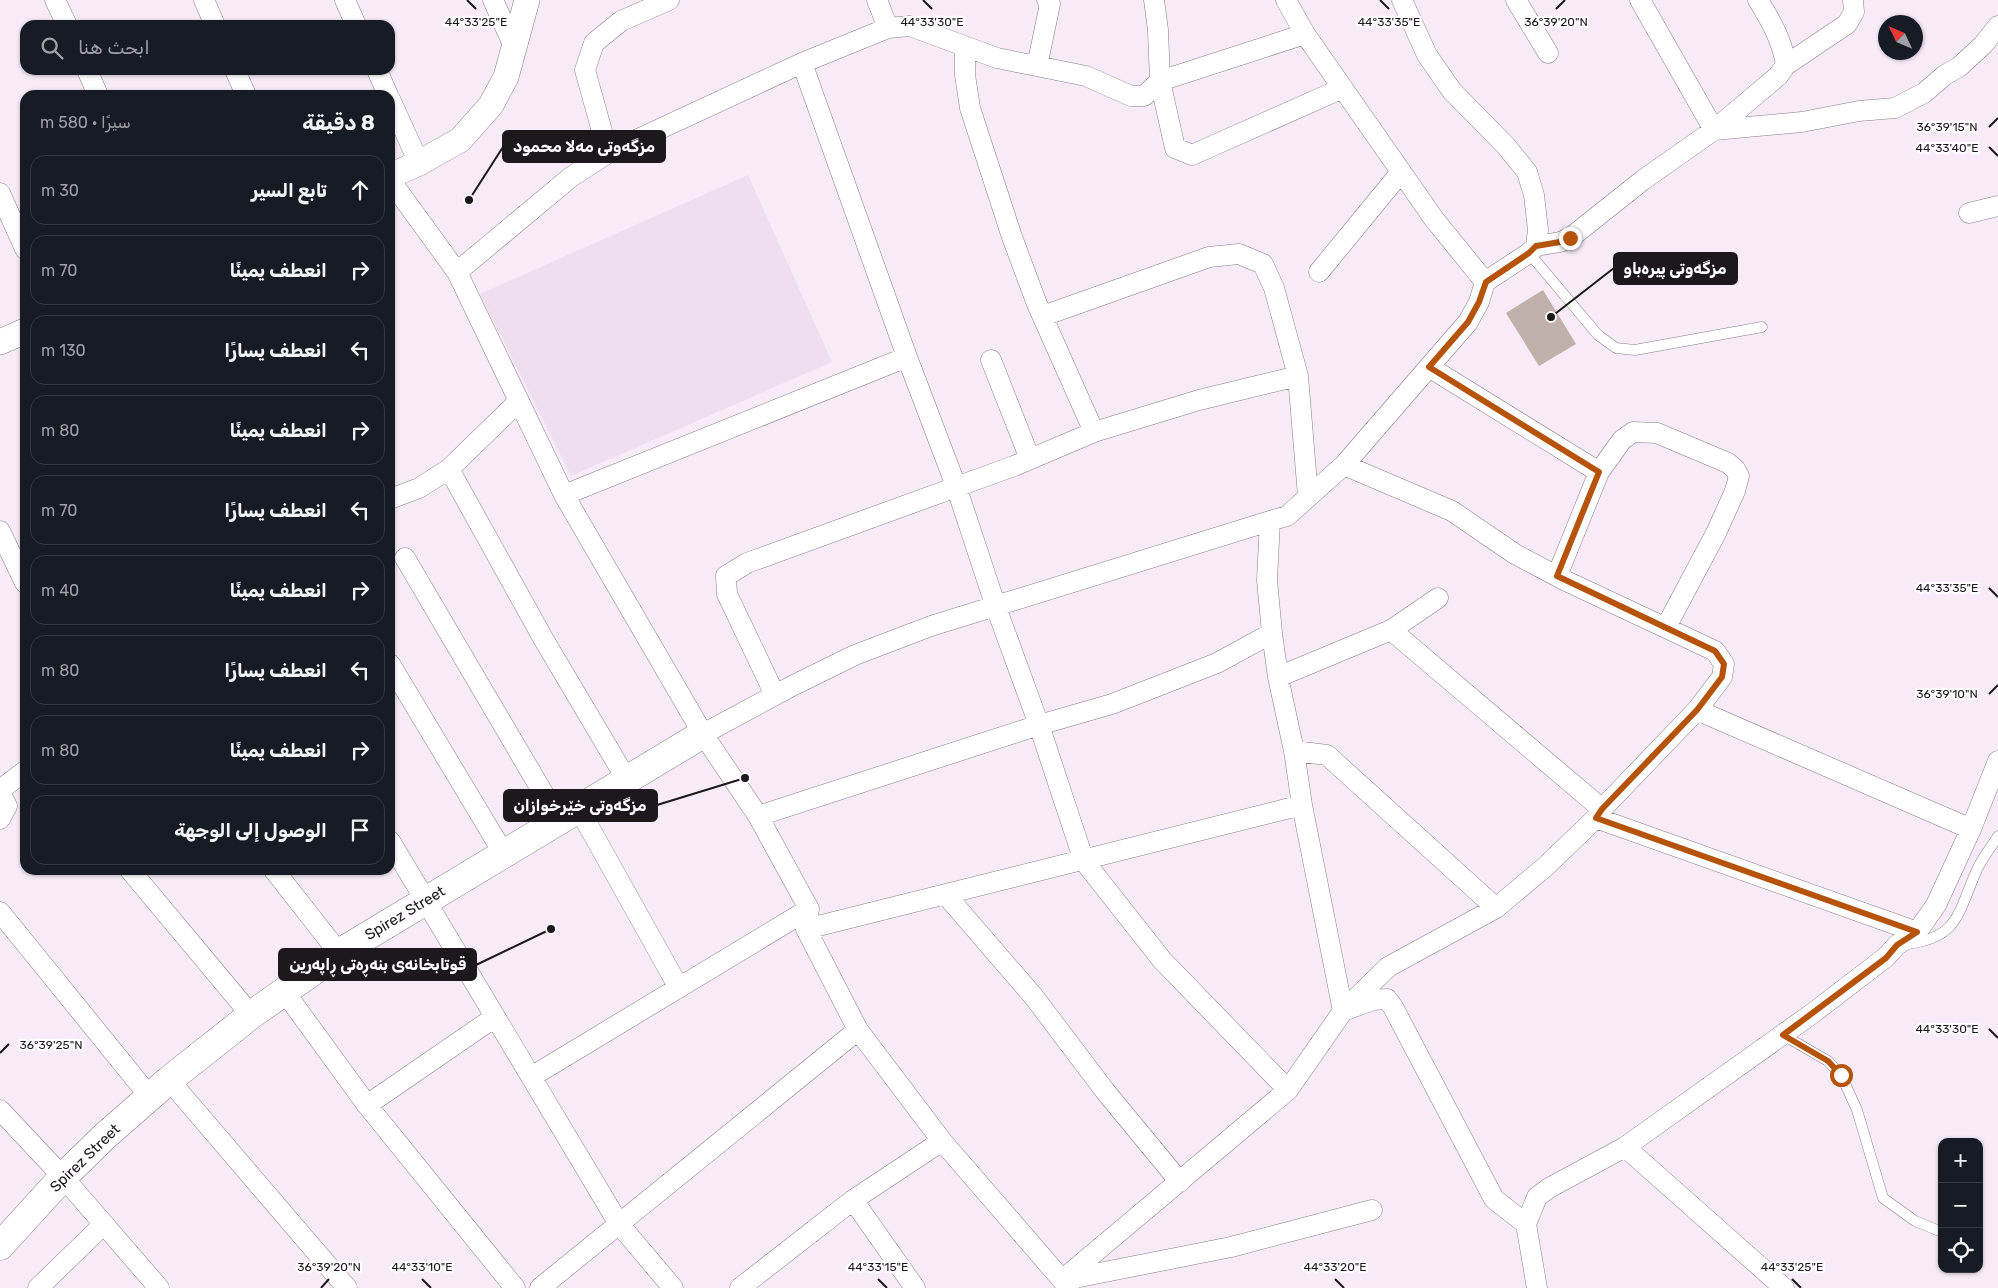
<!DOCTYPE html>
<html lang="ar">
<head>
<meta charset="utf-8">
<style>
	body { margin:0; font-family:Rubik,"Noto Sans Arabic",sans-serif; background:#242831; color:#f1f3f6; direction:rtl }
	.controls { position:absolute; right:15px; bottom:15px; display:grid; overflow:hidden; border-radius:10px; box-shadow:0 1px 4px #0004 }
	.controls button { width:45px; height:45px; display:grid; place-items:center; padding:0; border:0; border-bottom:1px solid #363941; background:#171b24; color:#f1f3f6; font:25px sans-serif }
	.compass { position:absolute; left:1878px; top:15px; width:45px; height:45px; border-radius:50%; background:#171b24; box-shadow:0 1px 4px #0004; rotate:314deg }
	.stop { position:absolute; width:15px; height:15px; margin:-11px; border:4px solid #b45309; border-radius:50%; background:#fff }
	.stop.end { background:#b45309; border-color:#fff; box-shadow:0 1px 5px #0008 }
	.list { margin:0; padding:0; list-style:none }
	h2 { display:flex; justify-content:space-between; align-items:center; height:65px; margin:0; padding:0 20px; font-size:21px }
	h2 small { font-size:16px; font-weight:400; color:#9ea1a6 }
	.list li { display:grid; grid-template-columns:32px 1fr auto; gap:15px; align-items:center; box-sizing:border-box; height:70px; margin:0 10px 10px; padding:0 10px; border:1px solid #363941; border-radius:15px }
	.list b { display:block; font-size:19px; white-space:nowrap }
	.list em { font-size:16px; font-style:normal; color:#9ea1a6 }
	.icon { flex:none; width:28px; height:28px; fill:none; stroke:currentColor; stroke-width:2; stroke-linecap:round; stroke-linejoin:round }
	.map { position:relative; flex:none; width:1998px; height:1288px; overflow:hidden; direction:ltr }
	.search { position:absolute; background:#171b24; box-shadow:0 1px 4px #0004; left:20px; top:20px; width:375px; height:55px; display:flex; align-items:center; gap:12px; box-sizing:border-box; padding:0 18px; border-radius:15px; color:#9ea1a6; font-size:19px }
	.panel { position:absolute; background:#171b24; box-shadow:0 1px 4px #0004; left:20px; top:90px; width:375px; height:785px; border-radius:15px; direction:rtl }
	.map>svg:first-child { display:block }
</style>
</head>
<body>
<div class="map">
<svg width="1998" height="1288" viewBox="0 0 1998 1288">
	<rect width="100%" height="100%" fill="#f6ebf7"/>
	<!-- built -->
	<path fill="#efdef0" d="M748,175L832,362L571,476L480,294Z"/>
	<!-- building -->
	<path fill="#bfb1aa" d="M1543,290L1576,344L1539,366L1506,313Z"/>
	<g fill="none" stroke-linecap="round" stroke-linejoin="round">
		<defs>
			<path id="service" d="M1529,253L1598,335L1616,348L1635,350L1762,327
				M1907,944C1959,938 1958,912 1976,872C1981,859 1991,848 1998,836
				M1783,1035L1828,1061L1841,1075L1857,1110L1883,1198L1915,1221L1942,1232"/>
			<path id="minor" d="M55,0L67,25
				M204,0L215,25
				M345,0L356,25
				M493,0L515,49
				M877,0L888,28
				M1154,0L1158,30L1160,81L1175,148L1192,155L1343,88
				M1402,0L1427,55L1452,91L1506,146L1527,172L1534,195L1538,230L1536,246L1529,253L1485,282
				M1516,0L1548,53
				M1640,0L1714,130L1778,76L1786,65C1782,40 1771,21 1758,0
				M965,47V75L970,108L1012,237L1037,304L1094,432
				M802,63L907,357L956,486L996,607L1039,725L1084,861L1162,960L1288,1090
				M1786,65L1847,24L1854,12L1853,0
				M1037,66L1050,4L1047,0
				M87,70L98,95
				M235,70L246,95
				M377,70L388,95
				M390,99L419,163
				M608,153L585,70L594,43L621,21L669,0
				M390,180L457,272L564,495L703,734L758,816L809,909L806,929L858,1030L942,1141L1069,1288
				M0,193L25,249
				M1969,213L1998,206
				M1536,246L1560,242L1570,238L1643,180L1714,130L1802,122L1859,111L1895,108L1924,93L1945,75L1959,67L1983,45L1998,26
				M457,272L571,177L608,153L802,63L888,28L910,26L997,58L1086,76L1131,96H1144L1160,81L1305,34
				M1319,272L1401,172
				M1043,316L1209,257L1239,254L1263,264L1274,288L1298,376L1308,496
				M991,360L1030,459
				M1429,367L1599,472L1622,440L1633,432L1657,433L1728,463L1735,469L1739,476L1735,491L1716,533L1666,627
				M449,469L544,640L627,780
				M564,495L907,357
				M390,499L419,488L449,469L519,401
				M0,531L25,583
				M405,558L559,820
				M1557,576L1599,472
				M1391,630L1602,809
				M390,664L504,854
				M1278,677L1391,630L1438,598
				M775,695L727,594L726,576L747,563L1014,466L1094,432L1199,400L1298,376
				M1697,710L1971,829
				M703,734L792,686L855,655L931,626L1270,521
				M1294,751L1327,755L1496,908
				M0,790L25,771
				M0,793L7,806L0,819
				M1302,805L1343,1011L1373,1000L1387,999L1393,1007L1494,1199L1526,1224
				M579,809L679,988
				M758,816L1039,725L1112,704L1217,663L1272,633
				M1596,818L1917,932
				M390,841L619,1224L673,1288
				M130,870L251,1015
				M274,870L339,953
				M946,895L1034,997L1105,1091L1180,1182
				M0,912L150,1097
				M806,929L1302,805L1294,751L1278,677L1272,633L1267,580L1270,521L1287,516L1344,465L1468,322L1479,302L1485,282L1434,219L1305,34L1286,0
				M284,991L367,1105L515,1288
				M531,1077L809,909
				M169,1080L347,1288
				M367,1105L495,1017
				M0,1110L63,1177L159,1288
				M1625,1147L1784,1288
				M853,1200L915,1288
				M1062,1280L1288,1090L1343,1011L1388,967L1496,908L1545,867L1596,818L1602,809L1697,710L1722,677L1724,664L1715,651L1564,580L1515,554L1452,511L1344,465
				M1064,1280L1231,1247L1372,1210
				M38,1288L104,1224
				M540,1288L858,1030
				M740,1288L853,1200L942,1141
				M1537,1288L1526,1224L1537,1197L1549,1188L1625,1147L1813,1013L1886,957L1897,945L1917,932L1936,905L1971,829L1998,761"/>
			<path id="tertiary" d="M390,176L419,163L460,140L491,105L506,77L527,0
				M0,342L25,331"/>
			<path id="secondary" d="M0,1246L63,1177L105,1136L169,1080L251,1015L339,953L703,734"/>
		</defs>
		<!-- service casing -->
		<use href="#service" stroke="#877e88" stroke-width="11"/>
		<!-- minor casing -->
		<use href="#minor" stroke="#877e88" stroke-width="21"/>
		<!-- tertiary casing -->
		<use href="#tertiary" stroke="#877e88" stroke-width="26"/>
		<!-- secondary casing -->
		<use href="#secondary" stroke="#877e88" stroke-width="29"/>
		<!-- service -->
		<use href="#service" stroke="#fff" stroke-width="10"/>
		<!-- minor -->
		<use href="#minor" stroke="#fff" stroke-width="20"/>
		<!-- tertiary -->
		<use href="#tertiary" stroke="#fff" stroke-width="25"/>
		<!-- secondary -->
		<use href="#secondary" stroke="#fff" stroke-width="28"/>
	</g>
	<g fill="none" stroke-linecap="round" stroke-linejoin="round">
		<!-- route -->
		<path stroke="#b45309" stroke-width="6" d="M1570,238L1560,242L1536,246L1529,253L1486,282L1479,302L1468,322L1429,367L1599,472L1557,576L1715,651L1724,664L1722,677L1697,710L1602,809L1596,818L1917,932L1897,945L1886,958L1783,1035L1828,1061L1841,1075"/>
	</g>
	<!-- ticks -->
	<path fill="none" stroke="#1c181c" stroke-width="2" d="M467,0L476,9M923,0L932,9M1380,0L1389,9M1556,9L1565,0M1989,127L1998,118M1989,147L1998,156M1989,588L1998,597M1989,694L1998,685M1989,1029L1998,1038M0,1053L9,1044M422,1279L431,1288M878,1279L887,1288M1335,1279L1344,1288M1792,1279L1801,1288M321,1288L329,1279"/>
	<g text-anchor="middle" dominant-baseline="central" stroke-width="4.5" stroke-linejoin="round" paint-order="stroke">
		<!-- street labels -->
		<g font-size="15" fill="#1c181c" stroke="#fefcfe">
			<text transform="translate(405 913) rotate(-31)">Spirez Street</text>
			<text transform="translate(85 1158) rotate(-44)">Spirez Street</text>
		</g>
	</g>
	<g font-size="12" text-anchor="middle" fill="#1c181c" stroke="#fefcfe" stroke-width="4.5" stroke-linejoin="round" paint-order="stroke">
		<text x="476" y="26">44°33'25"E</text>
		<text x="932" y="26">44°33'30"E</text>
		<text x="1389" y="26">44°33'35"E</text>
		<text x="1556" y="26">36°39'20"N</text>
		<text x="1947" y="131">36°39'15"N</text>
		<text x="1947" y="152">44°33'40"E</text>
		<text x="1947" y="592">44°33'35"E</text>
		<text x="1947" y="698">36°39'10"N</text>
		<text x="1947" y="1033">44°33'30"E</text>
		<text x="51" y="1049">36°39'25"N</text>
		<text x="329" y="1271">36°39'20"N</text>
		<text x="422" y="1271">44°33'10"E</text>
		<text x="878" y="1271">44°33'15"E</text>
		<text x="1335" y="1271">44°33'20"E</text>
		<text x="1792" y="1271">44°33'25"E</text>
	</g>
	<!-- callouts -->
	<path fill="none" stroke="#1c181c" stroke-width="2" d="M469 200L503 147M1551 317L1614 268M745 778L657 805M551 929L476 965"/>
	<g fill="#1c181c" stroke="#fefcfe" stroke-width="2">
		<circle cx="469" cy="200" r="5"/>
		<circle cx="1551" cy="317" r="5"/>
		<circle cx="745" cy="778" r="5"/>
		<circle cx="551" cy="929" r="5"/>
	</g>
	<g fill="#1c181c" stroke="#1c181c" stroke-width="2">
		<rect x="503" y="131" width="162" height="31" rx="5"/>
		<rect x="1614" y="253" width="123" height="31" rx="5"/>
		<rect x="504" y="790" width="153" height="31" rx="5"/>
		<rect x="279" y="949" width="197" height="31" rx="5"/>
	</g>
	<g font-size="16" text-anchor="middle" font-weight="bold" fill="#fff">
		<text x="584" y="152">مزگه‌وتی مه‌لا محمود</text>
		<text x="1675" y="274">مزگەوتی پیرەباو</text>
		<text x="580" y="811">مزگەوتی خێرخوازان</text>
		<text x="378" y="970">قوتابخانەی بنەڕەتی ڕاپەرین</text>
	</g>
</svg>
<div class="controls">
<button>+</button>
<button>−</button>
<button><svg class="icon" aria-label="locate" viewBox="0 0 24 24"><circle cx="12" cy="12" r="6"/><path d="M12 2v4M12 18v4M2 12h4M18 12h4"/></svg></button>
</div>
<svg class="compass" viewBox="-18 -18 36 36"><path d="M0-13l5 13h-10z" fill="#e53935"/><path d="M0 13l5-13h-10z" fill="#9ea1a6"/></svg>
<div class="stop" style="left:1841px;top:1075px"></div>
<div class="stop end" style="left:1570px;top:238px"></div>
<div class="search"><svg class="icon" aria-label="search" viewBox="0 0 24 24"><circle cx="10" cy="10" r="6"/><path d="M15 15l6 6"/></svg>ابحث هنا</div>
<section class="panel">
<h2>8 دقيقة<small>سيرًا · 580 m</small></h2>
<ul class="list">
<li><svg class="icon" aria-label="ahead" viewBox="0 0 24 24"><path d="M12 20V5M6 11l6-6 6 6"/></svg><div><b>تابع السير</b></div><em>30 m</em></li>
<li><svg class="icon" aria-label="right" viewBox="0 0 24 24"><path d="M7 20v-9h11M14 6l5 5-5 5"/></svg><div><b>انعطف يمينًا</b></div><em>70 m</em></li>
<li><svg class="icon" aria-label="left" viewBox="0 0 24 24"><path d="M17 20v-9H6M10 6l-5 5 5 5"/></svg><div><b>انعطف يسارًا</b></div><em>130 m</em></li>
<li><svg class="icon" aria-label="right" viewBox="0 0 24 24"><path d="M7 20v-9h11M14 6l5 5-5 5"/></svg><div><b>انعطف يمينًا</b></div><em>80 m</em></li>
<li><svg class="icon" aria-label="left" viewBox="0 0 24 24"><path d="M17 20v-9H6M10 6l-5 5 5 5"/></svg><div><b>انعطف يسارًا</b></div><em>70 m</em></li>
<li><svg class="icon" aria-label="right" viewBox="0 0 24 24"><path d="M7 20v-9h11M14 6l5 5-5 5"/></svg><div><b>انعطف يمينًا</b></div><em>40 m</em></li>
<li><svg class="icon" aria-label="left" viewBox="0 0 24 24"><path d="M17 20v-9H6M10 6l-5 5 5 5"/></svg><div><b>انعطف يسارًا</b></div><em>80 m</em></li>
<li><svg class="icon" aria-label="right" viewBox="0 0 24 24"><path d="M7 20v-9h11M14 6l5 5-5 5"/></svg><div><b>انعطف يمينًا</b></div><em>80 m</em></li>
<li><svg class="icon" aria-label="arrive" viewBox="0 0 24 24"><path d="M6 21V4h12l-3 4 3 4H6"/></svg><div><b>الوصول إلى الوجهة</b></div></li>
</ul>
</section>
</div>
</body>
</html>
